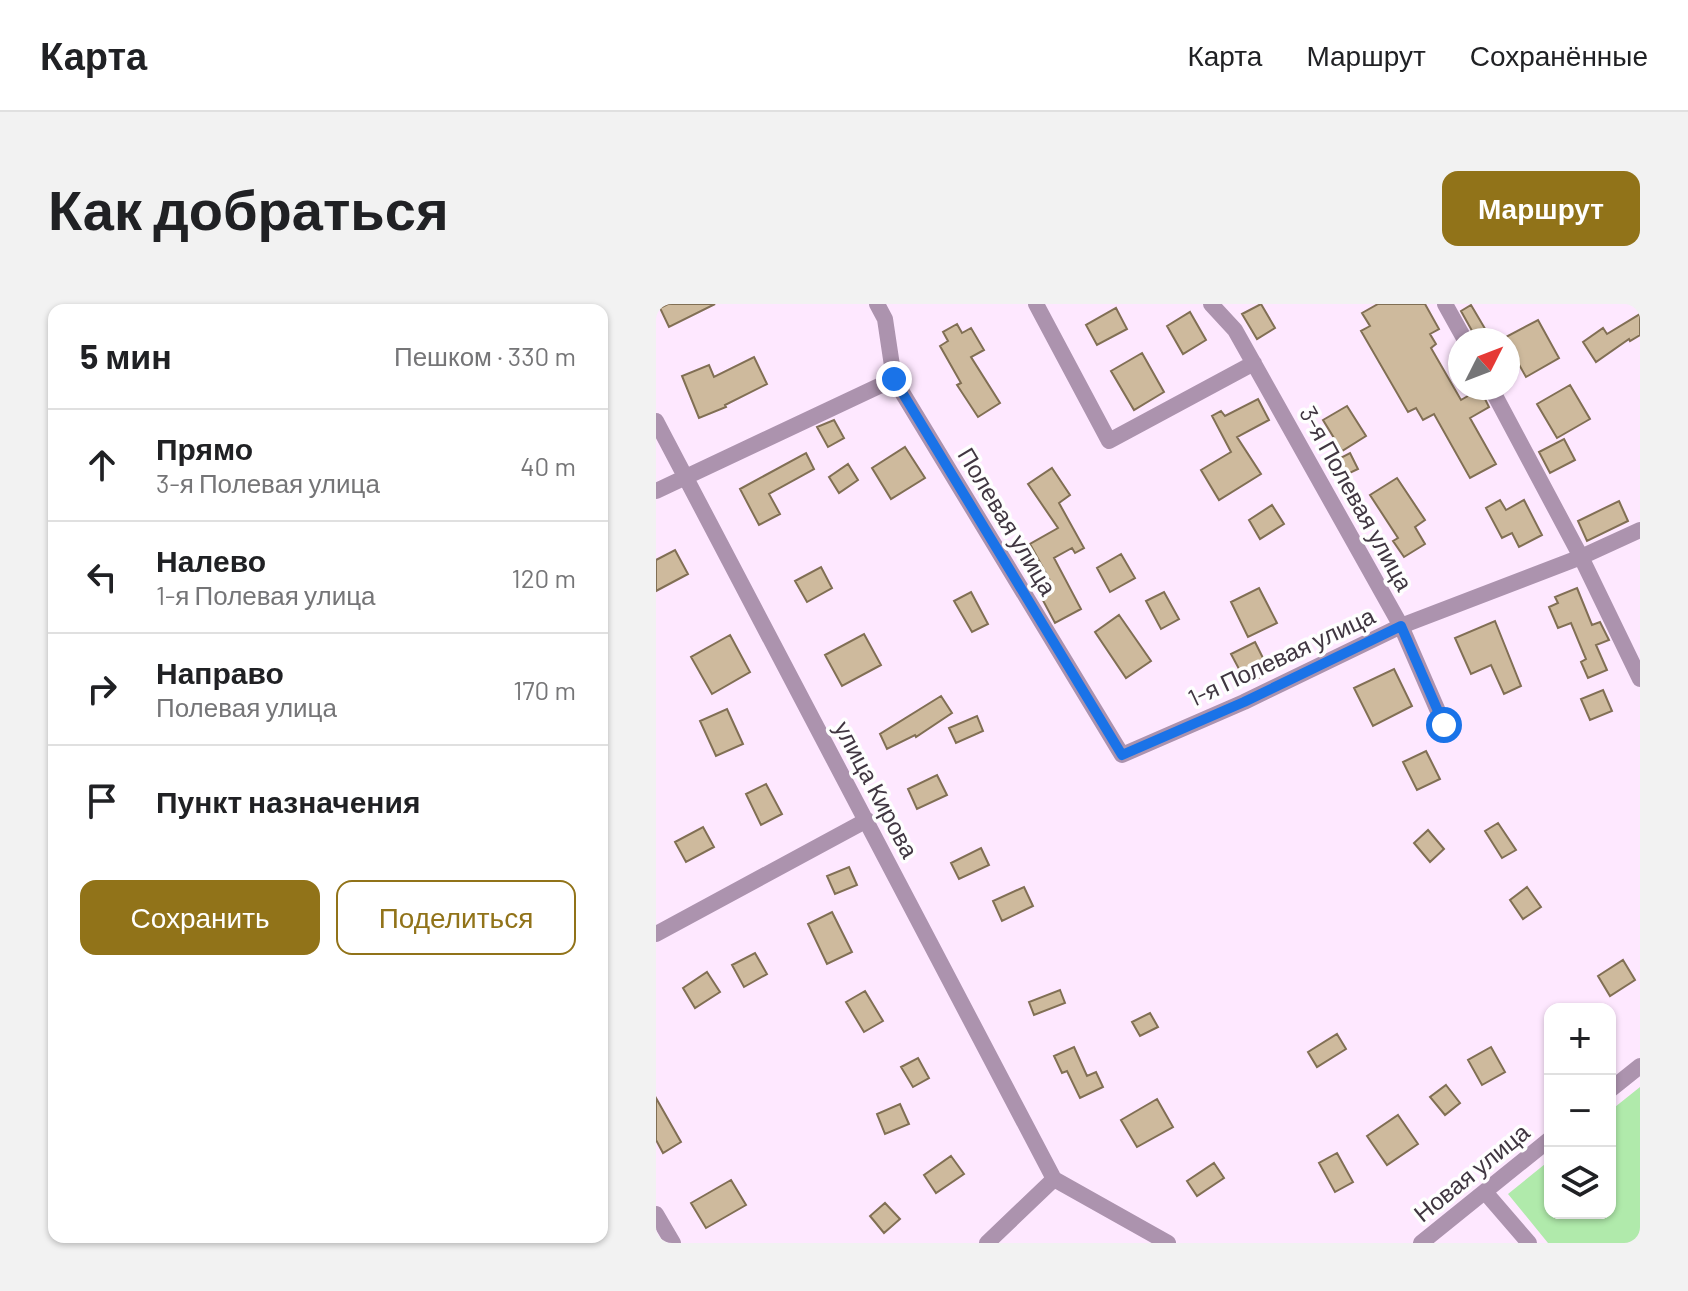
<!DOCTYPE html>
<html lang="ru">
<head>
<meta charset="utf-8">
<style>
	body { margin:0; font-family:Barlow,sans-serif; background:#f2f2f2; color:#202124 }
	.controls { position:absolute; right:24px; bottom:24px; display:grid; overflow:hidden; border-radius:16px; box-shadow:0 2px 6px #0004 }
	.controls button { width:72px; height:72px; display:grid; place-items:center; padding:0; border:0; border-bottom:2px solid #e0e0e0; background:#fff; color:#202124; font:40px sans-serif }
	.compass { position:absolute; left:792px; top:24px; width:72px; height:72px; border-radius:50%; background:#fff; box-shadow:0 2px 6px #0004; rotate:48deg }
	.stop { position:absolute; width:24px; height:24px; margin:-18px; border:6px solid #1a73e8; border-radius:50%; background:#fff }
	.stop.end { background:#1a73e8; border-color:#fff; box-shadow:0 2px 8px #0008 }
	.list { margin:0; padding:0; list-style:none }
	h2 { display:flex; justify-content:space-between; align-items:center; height:104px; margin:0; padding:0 32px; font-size:34px }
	h2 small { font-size:26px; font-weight:400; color:#757577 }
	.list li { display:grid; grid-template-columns:52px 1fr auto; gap:24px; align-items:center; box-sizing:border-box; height:112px; padding:0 32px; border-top:2px solid #e0e0e0 }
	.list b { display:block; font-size:30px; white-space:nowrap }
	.list p { margin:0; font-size:26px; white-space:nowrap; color:#757577 }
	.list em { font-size:26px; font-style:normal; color:#757577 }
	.actions { display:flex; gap:16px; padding:24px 32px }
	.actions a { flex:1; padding:18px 0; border:2px solid #917319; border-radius:16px; text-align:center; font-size:28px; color:#917319 }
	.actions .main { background:#917319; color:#fff }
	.icon { flex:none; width:44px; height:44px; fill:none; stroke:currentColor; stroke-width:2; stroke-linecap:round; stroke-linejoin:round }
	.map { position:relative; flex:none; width:984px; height:939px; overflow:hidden; border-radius:16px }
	header { display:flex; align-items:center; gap:48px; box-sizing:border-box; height:112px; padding:0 40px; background:#fff; border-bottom:2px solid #e0e0e0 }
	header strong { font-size:38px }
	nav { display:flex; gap:44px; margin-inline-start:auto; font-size:28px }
	.intro { display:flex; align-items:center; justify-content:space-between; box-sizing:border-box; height:192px; padding:0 48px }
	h1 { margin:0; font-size:56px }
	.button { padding:20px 36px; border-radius:16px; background:#917319; color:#fff; font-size:28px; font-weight:700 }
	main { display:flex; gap:48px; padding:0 48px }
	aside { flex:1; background:#fff; border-radius:16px; box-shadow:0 2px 6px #0004 }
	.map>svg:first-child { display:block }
</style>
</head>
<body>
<header>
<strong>Карта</strong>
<nav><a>Карта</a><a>Маршрут</a><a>Сохранённые</a></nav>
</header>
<div class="intro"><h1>Как добраться</h1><a class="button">Маршрут</a></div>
<main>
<aside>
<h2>5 мин<small>Пешком · 330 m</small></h2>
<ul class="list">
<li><svg class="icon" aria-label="ahead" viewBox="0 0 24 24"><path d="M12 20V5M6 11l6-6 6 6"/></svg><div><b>Прямо</b><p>3-я Полевая улица</p></div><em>40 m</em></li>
<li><svg class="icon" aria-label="left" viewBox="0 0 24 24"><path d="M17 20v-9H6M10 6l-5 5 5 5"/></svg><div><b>Налево</b><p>1-я Полевая улица</p></div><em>120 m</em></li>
<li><svg class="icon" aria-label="right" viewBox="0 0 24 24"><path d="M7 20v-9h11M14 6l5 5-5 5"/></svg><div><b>Направо</b><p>Полевая улица</p></div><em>170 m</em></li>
<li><svg class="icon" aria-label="arrive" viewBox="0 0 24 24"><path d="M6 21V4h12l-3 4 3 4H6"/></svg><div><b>Пункт назначения</b></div></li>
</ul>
<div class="actions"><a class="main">Сохранить</a><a>Поделиться</a></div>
</aside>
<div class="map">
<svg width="984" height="939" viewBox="0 0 984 939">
	<rect width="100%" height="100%" fill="#fee8ff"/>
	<!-- green -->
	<path fill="#b0eaab" d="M984,783V939H892L852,890L894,856V909H954V807Z"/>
	<!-- building -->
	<path fill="#ceba9d" stroke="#816f54" stroke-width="2" d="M12,0H59L13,23L4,4Z
		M605,0L619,24L601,35L586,10Z
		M722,0H769L783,25L774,30L780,40L775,44L805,96L824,85L833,103L814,114L840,160L814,174L778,110L767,116L760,104L752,108L705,27L714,22L706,9Z
		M815,1L831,28L820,34L805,7Z
		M460,4L471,25L441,41L430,21Z
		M534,8L550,36L527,50L511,22Z
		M984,10V31L974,37L973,35L940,58L927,38L947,24L951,30Z
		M882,16L903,54L870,73L852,41V36L848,34Z
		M301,20L306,29L315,24L328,46L315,53L344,99L322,113L301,81L305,79L284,42L292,37L287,28Z
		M486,49L508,88L478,106L455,67Z
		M98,53L111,80L69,101L70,103L43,114L26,72L53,61L58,73Z
		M914,81L934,115L901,134L881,100Z
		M602,95L613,116L581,133L605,170L563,196L545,166L575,148L556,112L565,107L569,112Z
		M691,102L710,132L686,147L667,116Z
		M178,116L188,134L172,143L161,123Z
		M908,135L919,156L894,169L883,148Z
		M249,143L269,174L235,195L216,164Z
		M150,149L158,165L113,190L124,210L103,221L84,185Z
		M694,149L702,165L683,174L675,159Z
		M192,160L202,176L183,189L173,173Z
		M396,164L414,191L403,199L428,244L419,249L416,244L398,254L425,305L399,319L383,289L397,282L374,240L402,224L372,180Z
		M741,174L769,216L759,223L769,240L748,253L737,237L742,234L714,191Z
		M844,196L850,206L868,196L886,231L863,243L856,229L846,234L830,204Z
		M963,197L972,217L931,237L922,217Z
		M616,201L628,220L604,235L593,216Z
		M19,246L32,270L0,287V256Z
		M465,250L479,274L454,288L441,264Z
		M165,263L176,284L151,298L139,277Z
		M603,284L621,319L592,333L575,298Z
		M921,284L936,321L944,318L953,336L940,341L951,366L932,374L925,358L930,355L915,319L902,324L893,303L902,299L899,293Z
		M315,288L332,320L316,328L298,297Z
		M508,288L523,315L505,325L490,297Z
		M463,311L495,357L470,374L439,328Z
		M839,317L865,382L848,390L835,361L815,370L799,334Z
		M208,330L225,361L186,382L169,351Z
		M74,331L94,368L56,390L35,353Z
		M599,338L614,368L591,380L575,350Z
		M738,365L756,402L717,422L698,384Z
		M947,386L956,407L934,416L925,395Z
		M285,392L296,409L260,433L259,431L231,445L224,430Z
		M71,405L87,440L60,452L44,417Z
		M321,412L327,427L300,439L293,424Z
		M770,447L784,475L761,486L747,458Z
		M281,471L291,491L261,505L252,485Z
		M110,480L126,510L105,521L90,490Z
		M842,519L860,546L846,554L829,527Z
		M47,523L58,543L30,558L19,538Z
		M772,526L788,545L774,558L758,539Z
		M325,544L333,561L303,575L295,559Z
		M193,563L201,581L179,590L171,572Z
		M368,583L377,602L346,617L337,597Z
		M871,583L885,603L867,615L854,596Z
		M176,608L196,648L171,660L152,620Z
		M99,649L111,670L88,683L76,661Z
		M967,656L979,676L954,692L942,672Z
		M51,668L64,688L39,704L27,684Z
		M404,686L409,699L378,711L373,698Z
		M209,687L227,717L208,728L190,698Z
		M494,709L502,723L484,732L476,718Z
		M681,730L690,745L661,763L652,748Z
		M418,743L431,772L440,768L447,783L424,794L411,767L406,769L398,752Z
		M835,743L849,768L826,781L812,756Z
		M262,754L273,774L257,783L245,763Z
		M790,781L804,799L789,811L774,793Z
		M0,794L25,838L7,849L0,836Z
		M501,795L517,823L481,843L465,816Z
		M244,800L253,820L229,830L221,810Z
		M742,811L762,840L731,861L711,832Z
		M681,849L697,878L679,888L663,859Z
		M295,852L308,870L280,889L268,871Z
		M558,859L568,874L541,892L531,877Z
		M75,876L90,901L50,924L35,899Z
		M229,899L244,915L228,929L214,912Z"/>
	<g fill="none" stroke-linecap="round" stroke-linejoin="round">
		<!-- street -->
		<path stroke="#ac93ae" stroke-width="16" d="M221,0L229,15L238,75L466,451L588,398L745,322L925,253L984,226
			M380,0L453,137L598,59
			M555,0L579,26L745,322L788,421
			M789,0L809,36
			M835,84L925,253L984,375
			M0,117L398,875
			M0,187L238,75
			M0,630L211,516
			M954,786L984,762
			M398,875L512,939
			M829,888L873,939
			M0,910L17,939
			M331,939L398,875
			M765,939L894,835"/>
	</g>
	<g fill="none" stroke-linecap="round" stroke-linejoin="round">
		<!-- route -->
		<path stroke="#1a73e8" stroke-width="10" d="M238,75L466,451L588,398L745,322L788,421"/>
	</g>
	<g text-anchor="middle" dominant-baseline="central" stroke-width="7" stroke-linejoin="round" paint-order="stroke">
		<!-- street labels -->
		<g font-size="24" fill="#403641" stroke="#fefefe">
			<text transform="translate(701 194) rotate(61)">3-я Полевая улица</text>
			<text transform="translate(352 217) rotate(59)">Полевая улица</text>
			<text transform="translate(625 352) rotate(-25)">1-я Полевая улица</text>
			<text transform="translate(221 485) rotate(62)">улица Кирова</text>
			<text transform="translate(815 868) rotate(-39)">Новая улица</text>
		</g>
	</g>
</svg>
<div class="controls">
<button>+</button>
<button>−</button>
<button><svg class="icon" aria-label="layers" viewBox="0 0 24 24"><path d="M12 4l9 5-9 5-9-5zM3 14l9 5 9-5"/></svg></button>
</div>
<svg class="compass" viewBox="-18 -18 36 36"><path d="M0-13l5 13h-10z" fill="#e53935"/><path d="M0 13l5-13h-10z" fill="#757577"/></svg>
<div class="stop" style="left:788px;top:421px"></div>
<div class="stop end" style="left:238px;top:75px"></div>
</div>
</main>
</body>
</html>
